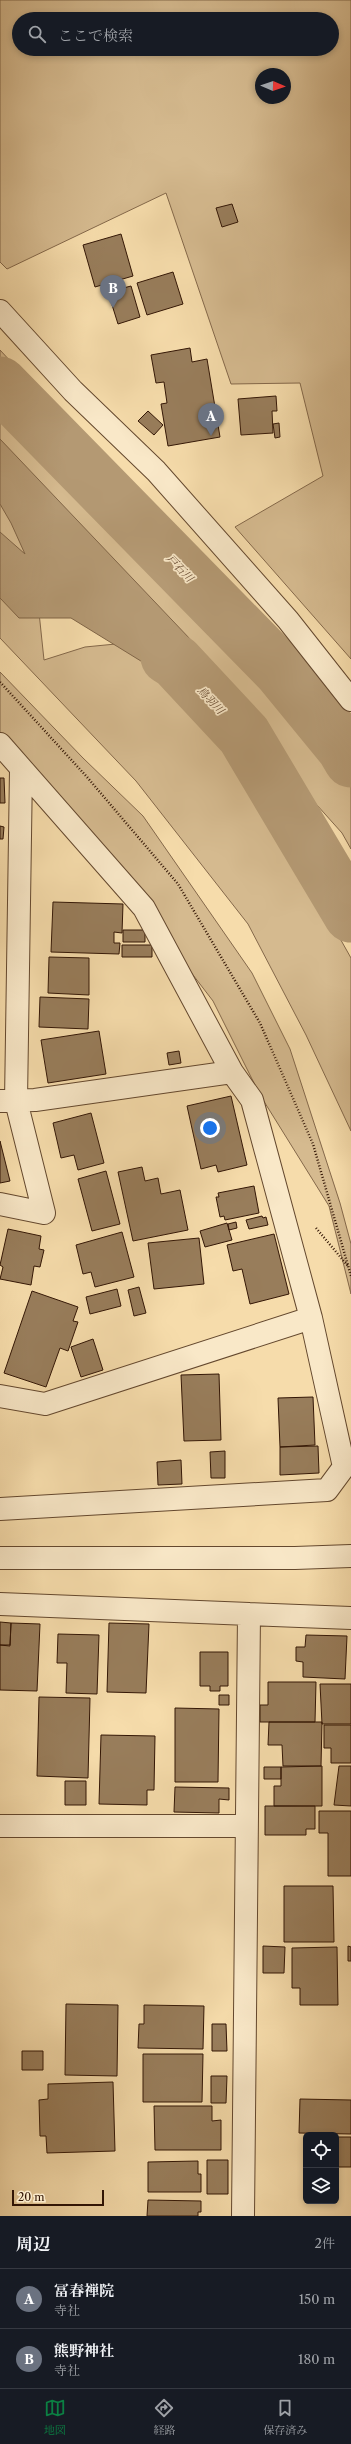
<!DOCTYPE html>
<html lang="ja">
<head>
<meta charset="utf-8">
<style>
	body { margin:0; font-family:"Libre Caslon Text","Noto Serif JP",serif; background:#242831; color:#f1f3f6 }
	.controls { position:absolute; right:12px; bottom:12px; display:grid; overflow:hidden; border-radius:6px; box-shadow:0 2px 6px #0003 }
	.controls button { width:36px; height:36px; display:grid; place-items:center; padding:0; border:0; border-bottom:1px solid #363941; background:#171b24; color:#f1f3f6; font:20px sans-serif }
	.compass { position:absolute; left:255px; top:68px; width:36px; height:36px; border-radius:50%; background:#171b24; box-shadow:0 2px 6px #0003; rotate:92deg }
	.scale { position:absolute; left:12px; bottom:10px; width:92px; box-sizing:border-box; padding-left:4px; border:2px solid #331605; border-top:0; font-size:11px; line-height:14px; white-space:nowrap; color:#331605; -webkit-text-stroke:3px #f9e8c8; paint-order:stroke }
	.you { position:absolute; left:210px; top:1128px; width:14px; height:14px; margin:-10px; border:3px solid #fff; border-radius:50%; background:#1a73e8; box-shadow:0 0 0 6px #1a73e833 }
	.badge { display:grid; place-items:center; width:26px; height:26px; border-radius:50%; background:#0b8043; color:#fff; font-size:13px; font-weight:700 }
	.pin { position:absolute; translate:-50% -33px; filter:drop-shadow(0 1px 2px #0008) }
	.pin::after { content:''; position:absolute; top:21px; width:14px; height:12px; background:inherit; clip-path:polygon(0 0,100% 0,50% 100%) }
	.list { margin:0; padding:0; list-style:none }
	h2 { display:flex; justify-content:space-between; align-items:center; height:52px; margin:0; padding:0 16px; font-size:17px }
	h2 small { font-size:13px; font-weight:400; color:#9ea1a6 }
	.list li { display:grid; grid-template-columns:26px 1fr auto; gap:12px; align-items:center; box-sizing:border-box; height:60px; padding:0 16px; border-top:1px solid #363941 }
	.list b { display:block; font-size:15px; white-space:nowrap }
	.list p { margin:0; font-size:13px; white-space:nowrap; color:#9ea1a6 }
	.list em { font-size:13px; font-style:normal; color:#9ea1a6 }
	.icon { flex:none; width:22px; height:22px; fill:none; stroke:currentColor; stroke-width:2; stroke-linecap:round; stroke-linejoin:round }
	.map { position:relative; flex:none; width:351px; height:2216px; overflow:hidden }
	.search { position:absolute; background:#171b24; box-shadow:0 2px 6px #0003; left:12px; right:12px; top:12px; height:44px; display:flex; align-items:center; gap:10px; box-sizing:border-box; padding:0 14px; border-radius:22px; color:#9ea1a6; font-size:15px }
	.sheet { height:172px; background:#171b24 }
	nav { display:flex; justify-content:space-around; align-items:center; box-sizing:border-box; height:56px; border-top:1px solid #363941; background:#171b24; font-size:11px; color:#9ea1a6 }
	nav a { display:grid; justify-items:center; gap:2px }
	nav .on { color:#0b8043 }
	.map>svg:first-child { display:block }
</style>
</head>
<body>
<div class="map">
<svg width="351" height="2216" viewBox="0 0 351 2216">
	<rect width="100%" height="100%" fill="#f6dcab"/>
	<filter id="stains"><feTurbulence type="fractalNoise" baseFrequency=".005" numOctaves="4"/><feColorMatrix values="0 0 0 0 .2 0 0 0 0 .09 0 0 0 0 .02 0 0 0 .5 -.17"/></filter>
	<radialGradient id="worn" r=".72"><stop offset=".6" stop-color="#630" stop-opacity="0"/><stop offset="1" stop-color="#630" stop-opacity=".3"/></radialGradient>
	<!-- green -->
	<path fill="#d5ba8f" stroke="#84684a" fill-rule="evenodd" d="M0,0H351V659L235,527L323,476L300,383L231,384L166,193L7,269L0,262ZM19,19H332V49H19ZM261,74H285V98H261Z
		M0,350L253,622L351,742V849L342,833L0,451Z
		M0,477L30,527L44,660L85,647L136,642L200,713L247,773L351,958V1131L306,1035L248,924L136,781L0,638Z
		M0,672L83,758L143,816L252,973L290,1049L340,1203L351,1244V1294L329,1206L260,1095L213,1001L48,786L0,737Z"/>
	<!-- water -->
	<path fill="#b49973" stroke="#806547" d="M0,439L191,640L227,714L71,618H19L0,598V532L25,554L11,523L0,504Z"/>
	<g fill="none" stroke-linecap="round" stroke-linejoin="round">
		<!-- river -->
		<path stroke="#b49973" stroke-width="55" d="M0,384L281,671L344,748L351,760
			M168,657L176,662L244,735L351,915"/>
	</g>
	<!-- building -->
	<path fill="#987d5b" stroke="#331605" d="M232,204L238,222L222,227L216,208Z
		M121,234L133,276L95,287L83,245Z
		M173,272L183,304L147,315L137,283Z
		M131,286L140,317L118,324L108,292Z
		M190,348L192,362L207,359L220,437L168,446L161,404L167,403L164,382L156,383L151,355Z
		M276,396L277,411H272L273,433L241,435L238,399Z
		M148,411L163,425L154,435L138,421Z
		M279,423L280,437L275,438L273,424Z
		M0,778H4L5,803H0Z
		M0,826L4,827L3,839H0Z
		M53,902L123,904L122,933L114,932V943H120L119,954L51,952Z
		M123,930H145V942H123Z
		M122,945H152V957H122Z
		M49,957L89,958V995L48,993Z
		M40,997L89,999L88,1029L39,1027Z
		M99,1031L106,1074L48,1083L41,1040Z
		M179,1051L181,1063L169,1065L167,1053Z
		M231,1096L247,1165L218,1172L216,1165L201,1169L187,1106Z
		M91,1113L104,1163L78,1170L74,1155L61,1158L53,1123Z
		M0,1141L10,1181L0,1183Z
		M142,1167L145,1181L158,1178L161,1194L180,1190L188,1230L133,1241L118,1172Z
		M106,1171L120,1224L92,1231L78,1179Z
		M254,1186L259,1213L225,1220L224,1216L220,1217L216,1197H219L218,1193Z
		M262,1216L263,1218L266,1217L268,1225L249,1229L246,1220Z
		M236,1222L237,1228L229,1230L228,1224Z
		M227,1223L232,1240L205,1247L200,1231Z
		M8,1229L41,1236L39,1249L44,1250L40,1267L34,1266L31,1285L0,1279L3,1267L0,1265Z
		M122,1232L134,1277L95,1287L91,1272L83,1274L76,1245Z
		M274,1234L289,1294L250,1304L242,1269L233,1271L227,1245Z
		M199,1238L204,1284L154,1289L148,1243Z
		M139,1287L146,1313L134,1316L128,1290Z
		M117,1289L121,1306L90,1314L86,1297Z
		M32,1291L78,1307L73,1321L78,1322L68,1351L60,1348L46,1387L4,1373Z
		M93,1339L103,1370L81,1377L71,1347Z
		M219,1374L221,1440L184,1441L181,1375Z
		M313,1397L315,1445L280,1447L278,1398Z
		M318,1446L319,1473L280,1475V1447Z
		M225,1451V1478H211L210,1452Z
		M181,1460L182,1484L158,1485L157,1462Z
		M0,1622L11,1623L10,1645H0Z
		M11,1623L40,1624L37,1691L0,1690V1645L10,1646Z
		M109,1623L149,1624L146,1693L107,1692Z
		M58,1634L99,1635L97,1694L66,1693L67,1663H57Z
		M306,1635L347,1636L345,1679L303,1677V1662L296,1661V1647H305Z
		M200,1652H228V1686H220V1691H210V1686H200Z
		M268,1682H316L315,1722H260V1705H268Z
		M320,1684H351V1724H322Z
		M219,1695H229V1705H219Z
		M39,1697L90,1698L88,1778L37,1776Z
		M175,1708L219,1709L218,1782H175Z
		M269,1722H322L321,1766H283L282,1745H268Z
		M324,1725H351V1763H331V1748H324Z
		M101,1735L155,1736L154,1790H147V1805L99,1804Z
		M322,1766V1806H274V1786H281V1767Z
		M339,1766H351V1806L334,1805Z
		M264,1767H281V1779H264Z
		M65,1781H86V1805H65Z
		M175,1787L229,1788V1800L219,1799V1813L174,1812Z
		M265,1806H315V1829H306V1835H265Z
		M319,1811H351V1876H328V1833H319Z
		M284,1886H333L334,1942H284Z
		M263,1946L285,1947L284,1973H263Z
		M348,1946L351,1947V1961H348Z
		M337,1947L338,2005H300V1988H292V1948Z
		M66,2004L118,2005L117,2076L65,2075Z
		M144,2005L204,2006L203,2049L138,2048L139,2024H144Z
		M212,2024H226L227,2051H212Z
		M22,2051H43V2070H22Z
		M143,2054H203L202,2102H143Z
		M211,2076H227L226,2103H211Z
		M113,2082L115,2151L47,2153L46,2136H40L39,2100L48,2099V2084Z
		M300,2099L351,2100V2134L299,2133Z
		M154,2106H212V2121L221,2120V2150H155Z
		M336,2137H351V2167H336Z
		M207,2160H228V2194H207Z
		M198,2161V2174H201V2192H148V2162Z
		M148,2200L201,2201V2212H198V2216H147Z"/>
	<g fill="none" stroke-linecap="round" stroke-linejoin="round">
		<defs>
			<path id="minor" d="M0,311L73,391L156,471L288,620L351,700
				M0,744L144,908L232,1072L252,1100L311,1318L344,1467L327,1490L0,1509
				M0,1101L35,1100L232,1072
				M0,1204L44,1213L16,1101L21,770
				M0,1396L45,1404L311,1318
				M0,1604L249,1614L243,2216
				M249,1614L351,1618
				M0,1826H246"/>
			<path id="tertiary" d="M0,1558H295L351,1556"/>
		</defs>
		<!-- minor casing -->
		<use href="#minor" stroke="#64482e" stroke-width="24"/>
		<!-- tertiary casing -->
		<use href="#tertiary" stroke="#64482e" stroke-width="24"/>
		<!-- path -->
		<path stroke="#331605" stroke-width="2.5" stroke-dasharray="1 2" stroke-linecap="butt" d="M0,682L87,777L178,884L260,1023L313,1144L351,1276
			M316,1228L348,1266"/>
		<!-- minor -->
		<use href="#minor" stroke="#f9e8c8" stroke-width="22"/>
		<!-- tertiary -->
		<use href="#tertiary" stroke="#f9e8c8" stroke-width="22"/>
	</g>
	<g text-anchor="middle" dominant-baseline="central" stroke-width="3.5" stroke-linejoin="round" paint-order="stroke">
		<!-- water labels -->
		<g font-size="11" font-style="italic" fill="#674a31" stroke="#f9e8c8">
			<text transform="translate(180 568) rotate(46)">戸石川</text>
			<text transform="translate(211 700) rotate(47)">鳥羽川</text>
		</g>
	</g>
	<rect width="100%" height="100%" filter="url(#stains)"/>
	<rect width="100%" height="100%" fill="url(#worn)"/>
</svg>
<div class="controls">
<button><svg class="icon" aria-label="locate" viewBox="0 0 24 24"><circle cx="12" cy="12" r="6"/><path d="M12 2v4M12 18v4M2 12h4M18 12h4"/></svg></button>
<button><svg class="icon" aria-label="layers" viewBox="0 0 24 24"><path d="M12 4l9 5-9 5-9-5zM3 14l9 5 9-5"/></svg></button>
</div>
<svg class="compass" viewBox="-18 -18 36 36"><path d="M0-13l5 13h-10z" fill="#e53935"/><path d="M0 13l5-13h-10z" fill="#9ea1a6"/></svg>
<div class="scale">20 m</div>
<div class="you"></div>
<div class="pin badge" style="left:211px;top:436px;background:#6b7280">A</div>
<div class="pin badge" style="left:113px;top:308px;background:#6b7280">B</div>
<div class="search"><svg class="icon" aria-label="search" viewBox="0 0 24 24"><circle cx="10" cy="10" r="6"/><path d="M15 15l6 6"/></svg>ここで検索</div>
</div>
<section class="sheet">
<h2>周辺<small>2件</small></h2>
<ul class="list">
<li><span class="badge" style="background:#6b7280">A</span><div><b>冨春禅院</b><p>寺社</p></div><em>150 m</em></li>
<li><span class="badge" style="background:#6b7280">B</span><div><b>熊野神社</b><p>寺社</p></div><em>180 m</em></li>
</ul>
</section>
<nav>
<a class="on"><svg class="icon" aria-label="map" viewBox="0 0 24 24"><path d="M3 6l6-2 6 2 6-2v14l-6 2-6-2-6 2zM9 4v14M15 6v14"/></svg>地図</a>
<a><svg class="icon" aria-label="directions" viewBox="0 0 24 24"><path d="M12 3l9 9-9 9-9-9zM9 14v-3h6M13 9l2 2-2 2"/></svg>経路</a>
<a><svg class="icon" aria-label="saved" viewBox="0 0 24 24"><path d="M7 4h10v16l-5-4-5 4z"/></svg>保存済み</a>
</nav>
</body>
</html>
